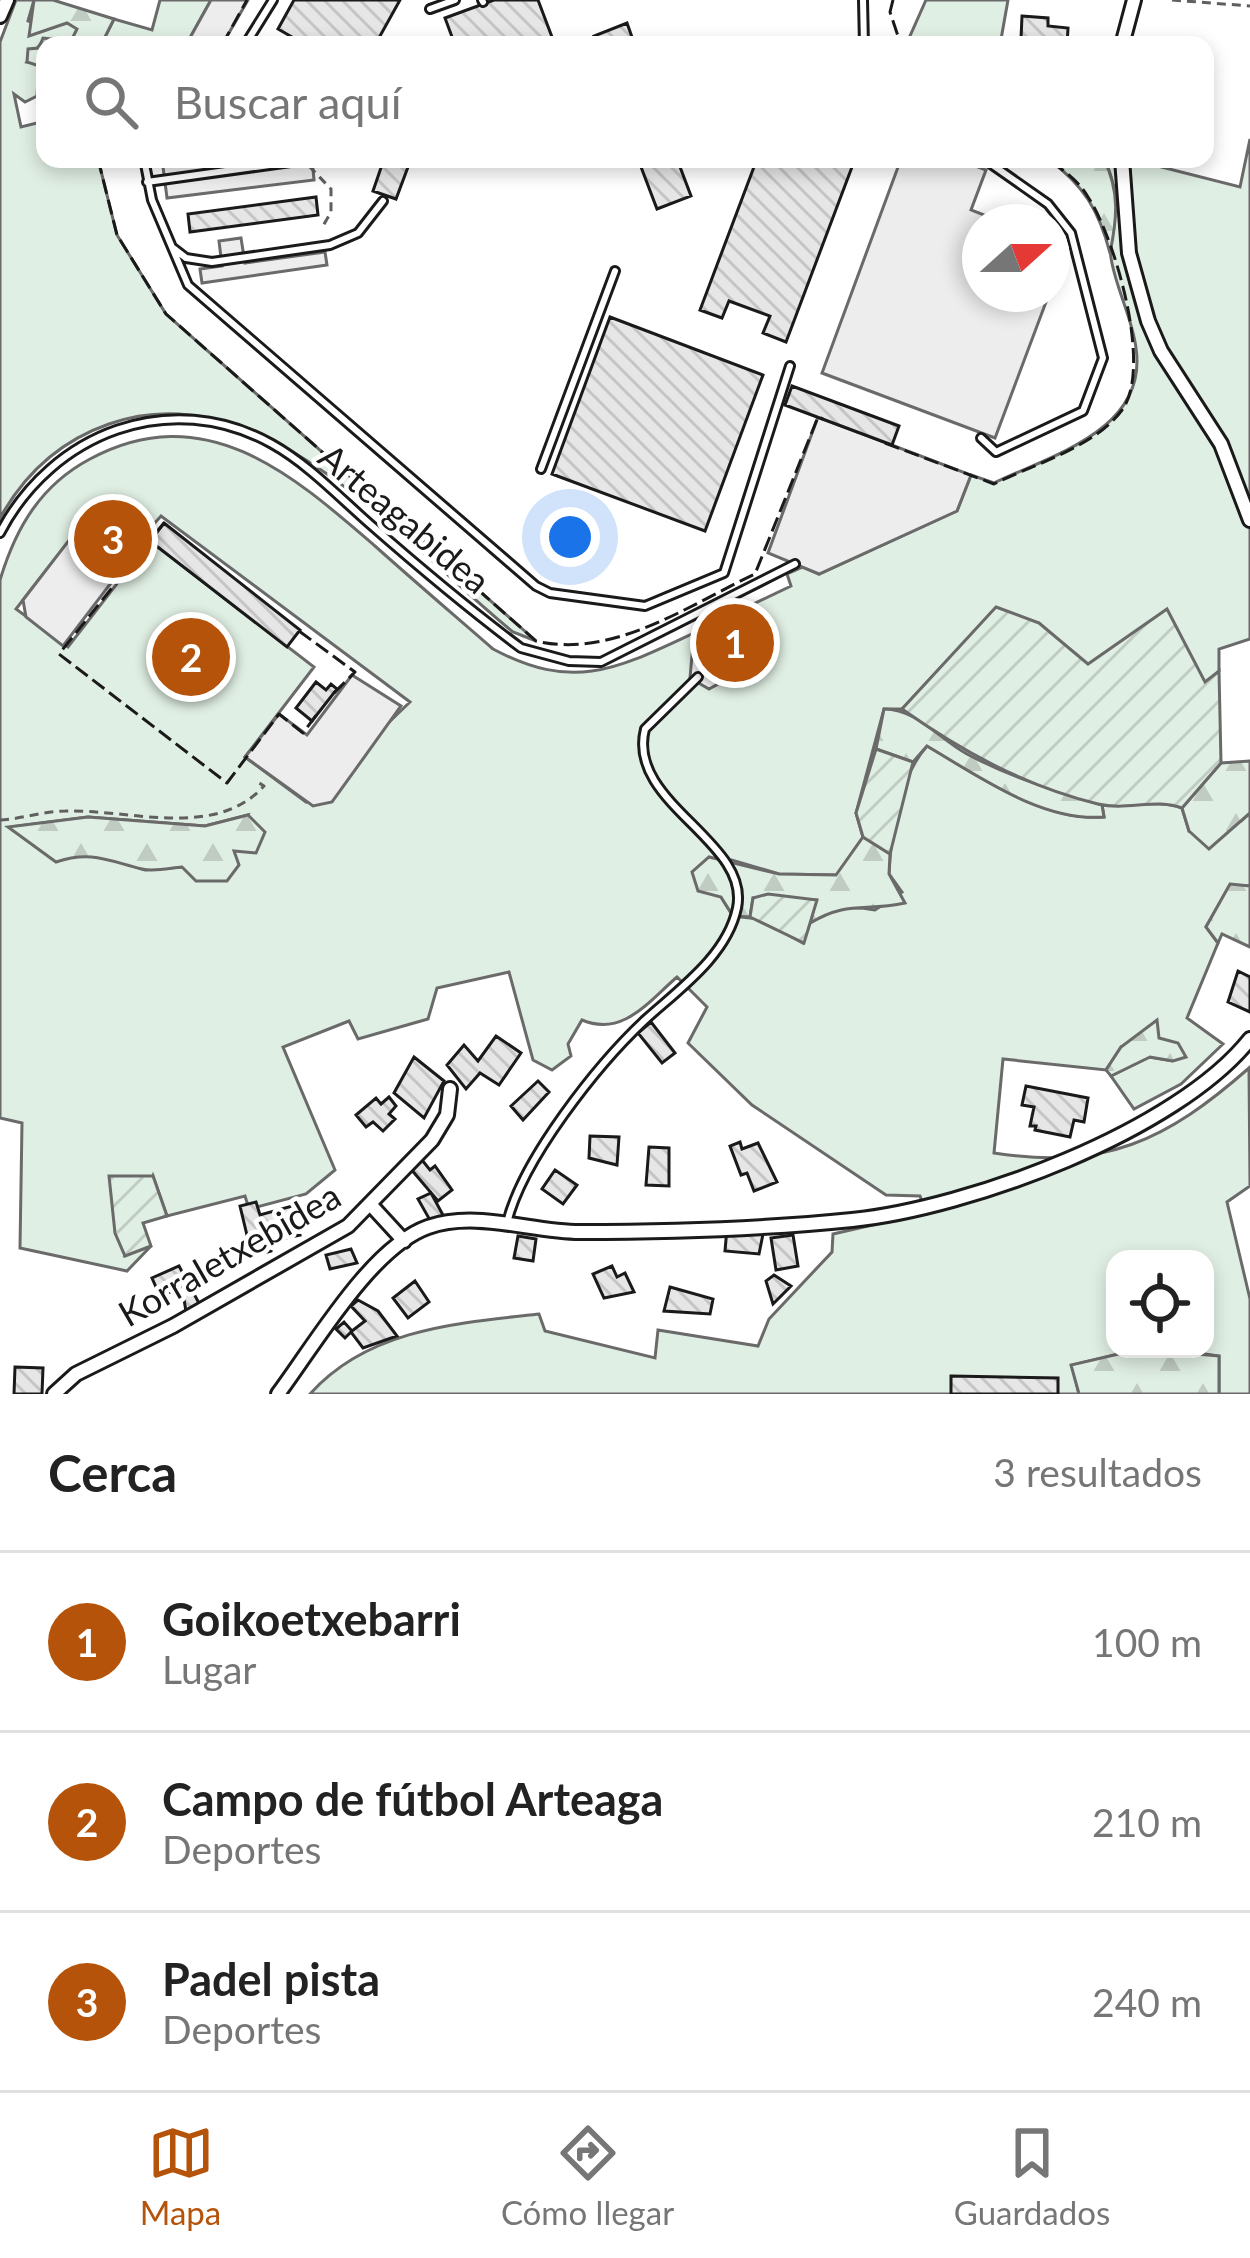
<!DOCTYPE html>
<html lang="es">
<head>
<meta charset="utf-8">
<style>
	body { margin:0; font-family:Lato,sans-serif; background:#f2f2f2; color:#222 }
	.controls { position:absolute; right:36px; bottom:36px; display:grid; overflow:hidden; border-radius:24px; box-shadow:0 6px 18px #0003 }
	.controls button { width:108px; height:108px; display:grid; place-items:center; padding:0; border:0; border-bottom:3px solid #e0e0e0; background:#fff; color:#222; font:60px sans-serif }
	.compass { position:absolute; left:962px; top:204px; width:108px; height:108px; border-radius:50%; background:#fff; box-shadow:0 6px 18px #0003; rotate:69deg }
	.you { position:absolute; left:570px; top:537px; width:42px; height:42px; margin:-30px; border:9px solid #fff; border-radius:50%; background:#1a73e8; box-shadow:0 0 0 18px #1a73e833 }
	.badge { display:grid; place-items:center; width:78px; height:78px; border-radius:50%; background:#b45309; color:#fff; font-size:39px; font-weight:700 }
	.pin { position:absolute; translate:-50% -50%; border:6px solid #fff; box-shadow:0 3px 12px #0006 }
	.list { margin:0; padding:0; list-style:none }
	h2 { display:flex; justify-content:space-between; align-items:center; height:156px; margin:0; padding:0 48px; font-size:51px }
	h2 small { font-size:39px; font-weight:400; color:#767676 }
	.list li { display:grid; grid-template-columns:78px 1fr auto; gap:36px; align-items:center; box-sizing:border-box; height:180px; padding:0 48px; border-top:3px solid #e0e0e0 }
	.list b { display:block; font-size:45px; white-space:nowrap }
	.list p { margin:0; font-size:39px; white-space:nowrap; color:#767676 }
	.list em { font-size:39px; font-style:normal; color:#767676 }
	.icon { flex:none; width:66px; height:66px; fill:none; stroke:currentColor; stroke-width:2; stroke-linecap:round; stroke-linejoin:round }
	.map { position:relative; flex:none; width:1250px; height:1394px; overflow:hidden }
	.search { position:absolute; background:#fff; box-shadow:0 6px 18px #0003; left:36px; right:36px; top:36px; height:132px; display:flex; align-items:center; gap:30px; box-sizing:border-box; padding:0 42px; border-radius:24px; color:#767676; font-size:45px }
	.sheet { height:696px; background:#fff }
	nav { display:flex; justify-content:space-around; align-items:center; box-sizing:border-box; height:168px; border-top:3px solid #e0e0e0; background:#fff; font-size:33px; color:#767676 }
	nav a { display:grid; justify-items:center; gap:6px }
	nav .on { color:#b45309 }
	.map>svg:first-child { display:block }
</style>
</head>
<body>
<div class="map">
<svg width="1250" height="1394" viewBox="0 0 1250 1394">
	<defs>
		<pattern id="forest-firs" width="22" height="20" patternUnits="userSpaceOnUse" patternTransform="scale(3)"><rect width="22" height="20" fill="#e0efe3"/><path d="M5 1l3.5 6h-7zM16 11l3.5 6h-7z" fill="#c0ccc2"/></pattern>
		<pattern id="garden-furrows" width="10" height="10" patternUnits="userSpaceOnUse" patternTransform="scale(3)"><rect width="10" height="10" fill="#e0efe3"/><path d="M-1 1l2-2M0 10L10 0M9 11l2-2" fill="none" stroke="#c0ccc2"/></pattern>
		<pattern id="building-back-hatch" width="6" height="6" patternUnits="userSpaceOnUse" patternTransform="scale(3)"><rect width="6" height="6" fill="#e6e6e6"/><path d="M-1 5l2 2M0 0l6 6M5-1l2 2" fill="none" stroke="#c5c5c5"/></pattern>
	</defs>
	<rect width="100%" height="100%" fill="#fff"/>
	<!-- grass -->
	<path fill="#e0efe3" stroke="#6a6a6a" stroke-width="3" fill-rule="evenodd" d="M16,0H34L28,21L42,27L68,23L78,29L71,41L44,39L27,62L40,63L45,76L38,80L37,96L25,102L14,94L21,127L45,121L40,149L45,159H98L117,235L166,314L536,641L513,632C404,544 262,369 109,424C60,441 25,473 0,518V42Z
		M160,0H211L186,45H101L114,19L152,30Z
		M926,0H1008L1000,45H906Z
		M1250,139V639L1219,649V671L1206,683L1088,665L1039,623L996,608L902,709H884L856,813L863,837L837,875L779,874L732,860L721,897L733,916L759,919L803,943L810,923C835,908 847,905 875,910L902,892L889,874C891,832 898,779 927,746C979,776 1043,822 1104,817L1102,805C1129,807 1158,799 1182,808L1189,831L1241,821L1250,813V886L1230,885L1206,927L1218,943L1187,1018L1223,1044L1181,1084L1134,1109L1111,1076L1149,1057L1173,1061L1121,1047L1106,1070L1003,1059L994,1153C1105,1170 1166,1141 1249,1068L1250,1186L1227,1202L1250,1299V1394H1219V1356L1171,1349H1205V1259H1115V1349H1140L1072,1365L1079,1394H310C368,1329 457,1323 539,1314L545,1331L655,1358L658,1330L758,1346L769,1319L832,1252L833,1234L926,1213L920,1196L886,1195L752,1105L688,1043L707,1007L677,977C648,1002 623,1037 582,1020L568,1044L571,1056L552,1070L533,1060L509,972L437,988L428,1019L358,1039L349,1021L283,1047L335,1170L306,1194L249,1209L245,1196L167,1216L153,1176L125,1255L151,1246L127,1271L20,1248L22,1123L0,1118V580C16,527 41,485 90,459C205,397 293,475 375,546C414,581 454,615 493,649C574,692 617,669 694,633L690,678L709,689L774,653L747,607L791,586L787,574L803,567L819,574L957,511L971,475L994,483C1052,455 1148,430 1136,348C1132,317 1116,289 1111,258C1105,219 1127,207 1104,159H1130L1240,187ZM116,496L153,525L161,516L410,702L306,802L245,757L314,667L150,541L68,647L16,609L100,501ZM248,815L233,851L182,867L145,870L11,827L88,817L205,826Z"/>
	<!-- forest -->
	<path fill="url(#forest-firs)" stroke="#6a6a6a" stroke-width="3" d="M34,0H53L114,19L101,45H45V68L27,62L28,49L39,48L43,38L71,41L77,29L67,23L29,36Z
		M1048,159H1104C1120,192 1117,219 1110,253C1099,211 1084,185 1048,159Z
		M884,709C917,709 939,739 967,754C1010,777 1056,791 1102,805L1104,817C1042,822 980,777 927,746L913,762L876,749Z
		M1250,761V813L1209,849L1189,831L1182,808L1221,763Z
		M248,815L265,832L256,853L234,851L239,865L227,881H196L182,867C170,868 154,872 142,869C109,861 91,850 56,862L8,827L88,817L205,826Z
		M863,837L890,854L889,874L905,903C864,912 849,900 810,923L816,900L753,898L750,917L733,916L721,897L698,891L692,872L709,857L779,874L836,875Z
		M1230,884L1250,886V947L1222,934L1218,943L1206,927Z
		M1157,1020L1159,1038L1178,1043L1186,1057L1173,1061L1150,1057L1111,1076L1106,1070L1121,1047Z
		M1140,1349L1219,1356V1394H1079L1071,1365Z"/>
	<!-- garden -->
	<path fill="url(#garden-furrows)" stroke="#6a6a6a" stroke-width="3" d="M996,607L1039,623L1088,664L1167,609L1205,682L1219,671L1221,763L1182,808C1156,798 1127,811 1098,804C1025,786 963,752 902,709Z
		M876,749L913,762L890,854L863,837L856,813Z
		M768,894L817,900L804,943L750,917L753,898Z
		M109,1176H153L167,1216L143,1223L151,1246L125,1256L115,1233Z"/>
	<!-- parking -->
	<path fill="#ededed" stroke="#6a6a6a" stroke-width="3" d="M211,0H248L222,45H186Z
		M162,159H312L314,180L167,198Z
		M901,159H958L986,170L971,210L1002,222H980V294H1049L995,438L822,373Z
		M241,238L245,263L325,252L327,265L202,283L200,269L222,266L219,241Z
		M818,417L971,475L957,511L819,574L768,553Z
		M97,504L143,541L63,646L26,617L23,600Z
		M352,675L401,706L332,802L313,806L245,757L279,714L307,735Z"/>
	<!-- building -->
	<path fill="url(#building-back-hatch)" stroke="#1a1a1a" stroke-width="3" d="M294,0H400L375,45H306L278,29Z
		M494,0H538L555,45H455L445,18Z
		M1022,16L1048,18V26L1068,28L1067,45L1021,39Z
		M627,23L633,40L629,45H598L594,36Z
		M384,159H411L396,199L373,191Z
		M638,159H677L691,196L657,209Z
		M757,159H855L786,342L763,333L770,316L729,301L722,318L700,310Z
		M316,197L318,215L190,232L188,214Z
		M610,317L763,375L705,531L552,474Z
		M792,386L899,426L892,445L785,405Z
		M164,523L300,630L287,647L150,541Z
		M724,626L730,635L741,627L757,651L732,667L712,634Z
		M316,682L326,690L331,684L337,689L312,721L296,708Z
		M1238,971L1250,977V1012L1228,1002Z
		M651,1022L675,1053L662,1063L638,1033Z
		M496,1036L521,1053L499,1085L480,1073L466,1089L447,1065L464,1045L478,1061Z
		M414,1057L444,1081L424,1118L394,1093Z
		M538,1081L549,1092L523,1120L511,1106Z
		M1026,1086L1088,1098L1084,1122L1074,1120L1070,1137L1035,1130L1036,1126H1030L1034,1107L1022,1105Z
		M389,1097L396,1106L389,1114L395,1119L383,1131L373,1122L366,1127L356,1115L376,1098L381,1104Z
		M590,1136L619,1137L617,1165L589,1158Z
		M740,1142L742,1149L758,1143L777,1182L754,1191L747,1173L741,1175L730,1146Z
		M649,1147L669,1148V1186L646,1185Z
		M422,1160L430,1170L435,1166L452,1190L438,1201L410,1168Z
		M555,1170L577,1185L563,1204L542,1189Z
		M431,1193L444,1217L431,1222L418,1199Z
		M256,1202L260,1215L292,1206L300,1235L271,1241V1251L252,1256L240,1206Z
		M727,1228L763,1234L759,1254L725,1251Z
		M793,1235L798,1266L776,1270L771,1238Z
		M518,1236L536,1239L533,1261L514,1258Z
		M351,1249L357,1263L330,1269L326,1255Z
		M179,1266L200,1305L186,1311L182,1288L160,1296L152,1278Z
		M612,1266L617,1277L625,1273L634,1292L604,1298L593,1274Z
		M774,1275L791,1286L773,1304L766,1281Z
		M415,1281L429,1302L408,1318L393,1298Z
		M670,1287L713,1299L710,1314L664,1311Z
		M358,1300L378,1311L397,1336L363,1348L351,1332L345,1338L336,1329L344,1322L352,1331L365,1321L351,1306Z
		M15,1367L43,1368L42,1394H14Z
		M951,1376L1058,1378V1394H951Z"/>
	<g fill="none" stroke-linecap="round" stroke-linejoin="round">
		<defs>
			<path id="service" d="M482,0L483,2
				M863,0L864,45
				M430,9L455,0
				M245,45L273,0
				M144,159L152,200L188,285L536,586L550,593L645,606L724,573L790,366
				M147,182L305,160
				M173,248L186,258L212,262L330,245L358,233L383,201
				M981,438L996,452L1083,411L1103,358L1071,233L1048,204L984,159
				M541,469L615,271
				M0,533C52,433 170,387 272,444C308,464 340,498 371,525C420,568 469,609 521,648L569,661L601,662L795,564
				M507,1223C522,1160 597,1065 645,1020C678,990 727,956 737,908C751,841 626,803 645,729L698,677"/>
			<path id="minor" d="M0,16L7,0
				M1122,45L1134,0
				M1122,159L1129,253L1148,321L1161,351L1221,444L1250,520
				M370,1204L404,1241
				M54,1394L76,1374L173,1326L348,1226L432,1140L447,1115L450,1089
				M278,1394C314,1346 371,1247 428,1227C476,1210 531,1232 580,1232C670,1232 763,1229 852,1220C969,1208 1176,1132 1250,1039"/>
		</defs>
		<!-- service casing -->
		<use href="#service" stroke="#1a1a1a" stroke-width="12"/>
		<!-- minor casing -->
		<use href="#minor" stroke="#1a1a1a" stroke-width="18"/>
		<!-- path -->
		<path stroke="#5f5f5f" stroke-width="3" stroke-dasharray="9 6" stroke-linecap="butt" d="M1172,0L1250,6
			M309,166L331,189V212L323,226
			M0,820C22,819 43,811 65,811C130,809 215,840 264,786L256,781"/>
		<!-- service -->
		<use href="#service" stroke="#fff" stroke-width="6"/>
		<!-- minor -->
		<use href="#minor" stroke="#fff" stroke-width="12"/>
		<!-- fence -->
		<path stroke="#1a1a1a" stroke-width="3" stroke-dasharray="15 6" stroke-linecap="butt" d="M893,0L890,12L901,45
			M222,45L247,0
			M98,159L117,235L166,314L536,641C613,659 687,606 755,574L818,417L823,419
			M885,443L994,484C1034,464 1095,447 1122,410C1153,368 1115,238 1088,197C1078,180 1064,171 1048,159
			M164,523L59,654L227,783L279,714L303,733L317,714
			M299,631L355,672L332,695"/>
	</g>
	<g text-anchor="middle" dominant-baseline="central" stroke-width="9" stroke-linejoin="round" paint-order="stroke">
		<!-- street labels -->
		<g font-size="36" fill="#1a1a1a" stroke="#fff">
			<text transform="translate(405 518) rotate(40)">Arteagabidea</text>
			<text transform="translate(229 1254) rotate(-30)">Korraletxebidea</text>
		</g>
	</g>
</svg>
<div class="controls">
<button><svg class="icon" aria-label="locate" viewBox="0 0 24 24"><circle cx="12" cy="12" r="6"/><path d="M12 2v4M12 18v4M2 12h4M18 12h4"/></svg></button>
</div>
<svg class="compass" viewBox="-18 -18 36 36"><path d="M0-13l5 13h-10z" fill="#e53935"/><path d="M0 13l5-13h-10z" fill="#767676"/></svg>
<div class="you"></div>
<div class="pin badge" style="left:735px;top:643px">1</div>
<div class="pin badge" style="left:191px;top:657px">2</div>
<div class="pin badge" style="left:113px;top:539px">3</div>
<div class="search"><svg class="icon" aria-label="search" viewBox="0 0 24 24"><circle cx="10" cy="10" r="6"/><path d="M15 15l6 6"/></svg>Buscar aquí</div>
</div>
<section class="sheet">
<h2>Cerca<small>3 resultados</small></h2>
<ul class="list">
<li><span class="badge">1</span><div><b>Goikoetxebarri</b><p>Lugar</p></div><em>100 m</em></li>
<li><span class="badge">2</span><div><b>Campo de fútbol Arteaga</b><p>Deportes</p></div><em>210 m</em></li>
<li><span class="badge">3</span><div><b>Padel pista</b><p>Deportes</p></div><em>240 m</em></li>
</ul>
</section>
<nav>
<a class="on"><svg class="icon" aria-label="map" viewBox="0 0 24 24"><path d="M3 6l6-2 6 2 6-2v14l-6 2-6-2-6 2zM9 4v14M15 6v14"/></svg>Mapa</a>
<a><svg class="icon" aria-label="directions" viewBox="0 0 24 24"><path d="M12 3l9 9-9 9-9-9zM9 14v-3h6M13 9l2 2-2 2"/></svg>Cómo llegar</a>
<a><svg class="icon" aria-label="saved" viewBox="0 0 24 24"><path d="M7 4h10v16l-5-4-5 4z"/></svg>Guardados</a>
</nav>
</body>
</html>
